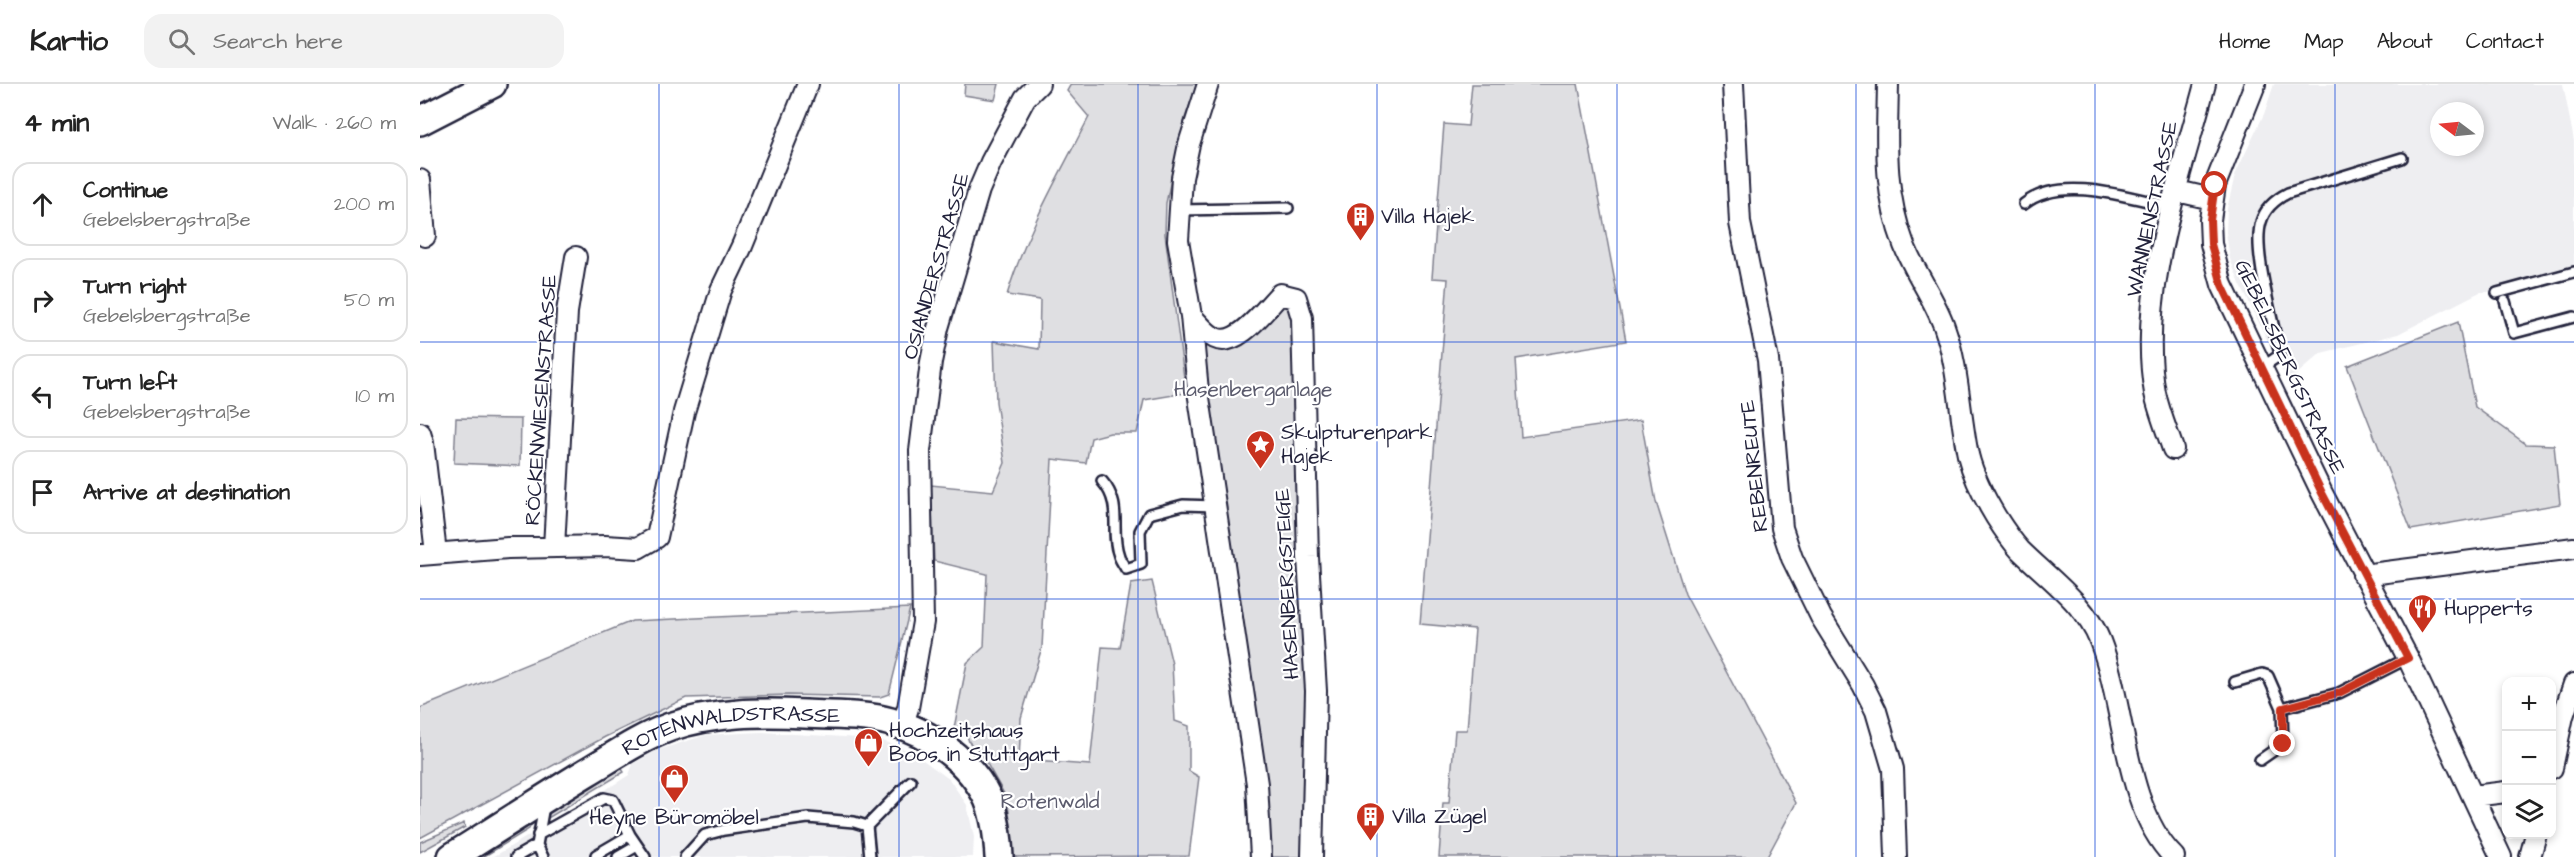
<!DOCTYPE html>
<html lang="en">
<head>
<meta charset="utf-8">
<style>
	body { margin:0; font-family:"Architects Daughter",sans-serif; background:#f2f2f2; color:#222 }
	.controls { position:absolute; right:18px; bottom:18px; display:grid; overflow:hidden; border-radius:12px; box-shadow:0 3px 9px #0003 }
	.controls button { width:54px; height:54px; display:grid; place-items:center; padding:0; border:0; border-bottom:2px solid #e0e0e0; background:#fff; color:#222; font:30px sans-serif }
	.compass { position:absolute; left:2010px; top:18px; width:54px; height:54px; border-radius:50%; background:#fff; box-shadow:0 3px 9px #0003; rotate:286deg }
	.stop { position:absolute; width:18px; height:18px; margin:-14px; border:4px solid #c8321e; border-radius:50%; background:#fff }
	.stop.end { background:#c8321e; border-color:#fff; box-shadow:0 2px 6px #0008 }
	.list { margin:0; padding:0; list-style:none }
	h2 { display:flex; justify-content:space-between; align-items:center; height:78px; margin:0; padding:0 24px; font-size:26px }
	h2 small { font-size:20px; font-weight:400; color:#767676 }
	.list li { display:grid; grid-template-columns:39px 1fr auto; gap:18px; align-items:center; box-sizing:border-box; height:84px; margin:0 12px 12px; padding:0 12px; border:2px solid #e0e0e0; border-radius:18px }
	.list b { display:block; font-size:22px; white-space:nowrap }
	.list p { margin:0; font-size:20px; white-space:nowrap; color:#767676 }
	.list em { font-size:20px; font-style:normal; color:#767676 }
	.icon { flex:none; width:33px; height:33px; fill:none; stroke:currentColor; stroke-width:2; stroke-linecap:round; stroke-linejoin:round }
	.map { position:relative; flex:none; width:2154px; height:773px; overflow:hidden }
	header { display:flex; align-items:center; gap:36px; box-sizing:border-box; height:84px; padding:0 30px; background:#fff; border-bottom:2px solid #e0e0e0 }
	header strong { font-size:28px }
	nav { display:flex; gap:33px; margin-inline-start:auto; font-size:21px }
	.search { width:420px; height:54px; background:#f2f2f2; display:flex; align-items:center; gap:15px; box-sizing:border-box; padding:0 21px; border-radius:18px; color:#767676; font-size:22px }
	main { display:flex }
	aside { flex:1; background:#fff }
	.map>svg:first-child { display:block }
</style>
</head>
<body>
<header>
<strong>Kartio</strong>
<div class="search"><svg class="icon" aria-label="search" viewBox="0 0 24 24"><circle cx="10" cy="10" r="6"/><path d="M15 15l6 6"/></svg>Search here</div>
<nav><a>Home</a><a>Map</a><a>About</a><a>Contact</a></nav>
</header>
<main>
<aside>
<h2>4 min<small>Walk · 260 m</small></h2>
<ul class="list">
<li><svg class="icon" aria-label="ahead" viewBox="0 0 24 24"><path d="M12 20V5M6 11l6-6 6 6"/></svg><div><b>Continue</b><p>Gebelsbergstraße</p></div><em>200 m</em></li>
<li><svg class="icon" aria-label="right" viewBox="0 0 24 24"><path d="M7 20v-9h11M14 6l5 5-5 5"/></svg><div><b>Turn right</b><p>Gebelsbergstraße</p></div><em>50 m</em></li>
<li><svg class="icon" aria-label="left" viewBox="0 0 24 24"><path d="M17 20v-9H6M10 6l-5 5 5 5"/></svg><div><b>Turn left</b><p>Gebelsbergstraße</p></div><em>10 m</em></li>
<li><svg class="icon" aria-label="arrive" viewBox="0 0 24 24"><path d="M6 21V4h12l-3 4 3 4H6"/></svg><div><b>Arrive at destination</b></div></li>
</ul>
</aside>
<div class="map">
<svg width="2154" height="773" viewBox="0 0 2154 773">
	<rect width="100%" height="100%" fill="#fff"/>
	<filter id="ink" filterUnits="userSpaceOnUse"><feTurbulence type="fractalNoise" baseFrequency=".0167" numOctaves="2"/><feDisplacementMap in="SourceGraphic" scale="12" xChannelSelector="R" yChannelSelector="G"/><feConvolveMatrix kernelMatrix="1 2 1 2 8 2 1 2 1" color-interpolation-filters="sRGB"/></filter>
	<g filter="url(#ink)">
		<!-- built -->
		<path fill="#eeeef1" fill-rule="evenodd" d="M1854,0H2143L2154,57V182L2068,208H2060L1978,250L1901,269L1868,298L1820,200L1810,175L1806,148L1807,125L1815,91L1844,30ZM2019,27H2055V63H2019Z
			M341,648L457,655L492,668L529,695L547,721L554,753L553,773H73L195,700L209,691L213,680L238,666L286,651Z"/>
		<!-- green -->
		<path fill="#dfdfe2" stroke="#80808e" stroke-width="1.5" d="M545,0H579L575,16L544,11Z
			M651,0H777L765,34L753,86L746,119L745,150L766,309L724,316L717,349H690L671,354L666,379L632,375L622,563L601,634L599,676L670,681L682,563L700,564L711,500L732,497L752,580L755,637L769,642V687L779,693L769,772L578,773L591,742L587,715L561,669L549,658L547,651L535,648L534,644L547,579L564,563L567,490L514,477L511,401L573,407L585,379L576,318L574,257L619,265L620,216L587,211C606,148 639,91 669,33L647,7Z
			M1052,0H1158L1206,257L1096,275L1101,353L1221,336L1236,418L1265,510L1376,719L1347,773H1019L1023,719H1029L1035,646H1047L1055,545L1000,540L1028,195L1012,194L1024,40L1048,42Z
			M862,215L879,234L890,773H846L776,241L804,262Z
			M2038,238L2055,323L2106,360L2134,361L2140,420L1991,446L1927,282Z
			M36,334L101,335L100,382L34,379Z
			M490,524L469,610L460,613L368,611L266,614L185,653L0,754V624L212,537Z
			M200,682L204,688L128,734L130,724Z
			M113,737L109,745L63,773H52Z
			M44,739L45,743L0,768V758Z"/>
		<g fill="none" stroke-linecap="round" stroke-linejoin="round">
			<defs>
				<path id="lane" d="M1604,120C1641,90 1711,114 1753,123
					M759,126L868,124
					M2077,209L2154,188
					M2085,217L2094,249L2154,233
					M1841,284L1860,271C1854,240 1832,166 1841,138C1845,124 1856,115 1868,109L1982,74
					M682,397C704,422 689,446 699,472C700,476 704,481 706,485L721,480L720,447L729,430L763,421L796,422
					M1815,598L1842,590L1848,592L1862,624L1863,660L1840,676
					M1862,624L1919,609L1988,574
					M447,742L450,773
					M118,751L184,714L193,716L210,751L225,773
					M117,761L123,773
					M176,771L210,751
					M96,773L117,761L124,722
					M198,773L217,762
					M265,773L285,751L304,746L388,734L434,738L447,742L491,697"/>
				<path id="street" d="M788,0L769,60L762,94L758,156L771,232L778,307L837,700L841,773
					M1313,0L1320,139L1348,276L1362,444L1372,474L1401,533L1443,601L1456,627L1473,685L1476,773
					M1468,0C1467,57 1463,106 1484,161C1495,189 1514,214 1524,242C1539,284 1539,328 1548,371C1553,391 1565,415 1576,433C1583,444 1591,456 1600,466C1627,493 1666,520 1680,557C1705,621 1704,724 1754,773
					M1835,0L1795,101L1790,136L1791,160L1802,201L1902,409L1988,574L2081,773
					M0,96L5,152
					M1757,107L1792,115
					M771,232C778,239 786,250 795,254C817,265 846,224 860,210L876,214L882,234L888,473L896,607L892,773
					M0,349L3,359L16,469
					M1753,365C1747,347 1739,328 1735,309C1717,209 1760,96 1785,0
					M134,463L147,228L156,173
					M0,471L88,464L185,462L218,464L237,453L264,328L301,206L322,162L388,0
					M1943,491L2154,464
					M482,642L488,624L503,538L500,367L511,278L518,244L559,106L571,78L605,14L619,0
					M2132,684L2143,632L2154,600
					M2053,712L2086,708
					M2110,773L2116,750"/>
				<g id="secondary">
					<path d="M0,37L72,0"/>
					<path id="s1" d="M32,773C77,745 121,716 167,688C194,672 220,654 250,643C293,628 341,628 385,630C413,632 444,630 471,638C510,648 551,678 568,715C576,734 578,753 579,773"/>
				</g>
			</defs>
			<!-- lane casing -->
			<use href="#lane" stroke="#22223b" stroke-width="14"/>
			<!-- street casing -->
			<use href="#street" stroke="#22223b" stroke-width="24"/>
			<!-- secondary casing -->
			<use href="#secondary" stroke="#22223b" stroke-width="32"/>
			<!-- lane -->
			<use href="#lane" stroke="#fff" stroke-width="9"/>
			<!-- street -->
			<use href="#street" stroke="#fff" stroke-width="20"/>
			<!-- secondary -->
			<use href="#secondary" stroke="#fff" stroke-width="27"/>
		</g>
	</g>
	<g fill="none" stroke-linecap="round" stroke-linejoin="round" filter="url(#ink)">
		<!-- route -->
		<path stroke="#c8321e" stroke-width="8" d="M1795,101L1790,136L1791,160L1802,201L1902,409L1988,574L1919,609L1863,624V660"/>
	</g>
	<!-- grid -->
	<path fill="none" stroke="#1d4ed8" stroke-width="1.5" stroke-opacity="0.55" d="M239,0V773M479,0V773M718,0V773M957,0V773M1197,0V773M1436,0V773M1675,0V773M1915,0V773M0,258H2154M0,515H2154"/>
	<!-- icons -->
	<defs>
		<symbol id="building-pin" viewBox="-11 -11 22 30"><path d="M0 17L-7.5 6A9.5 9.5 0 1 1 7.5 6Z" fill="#c8321e" stroke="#fff"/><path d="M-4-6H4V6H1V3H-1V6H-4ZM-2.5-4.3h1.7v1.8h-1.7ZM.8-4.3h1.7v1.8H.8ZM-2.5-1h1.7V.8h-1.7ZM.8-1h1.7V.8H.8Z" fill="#fff"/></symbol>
		<symbol id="sight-pin" viewBox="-11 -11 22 30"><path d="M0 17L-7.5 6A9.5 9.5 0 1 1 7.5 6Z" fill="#c8321e" stroke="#fff"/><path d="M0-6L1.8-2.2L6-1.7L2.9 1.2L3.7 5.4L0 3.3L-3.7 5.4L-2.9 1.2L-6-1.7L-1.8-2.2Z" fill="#fff"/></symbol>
		<symbol id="restaurant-pin" viewBox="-11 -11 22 30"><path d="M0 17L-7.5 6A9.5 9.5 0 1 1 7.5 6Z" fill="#c8321e" stroke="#fff"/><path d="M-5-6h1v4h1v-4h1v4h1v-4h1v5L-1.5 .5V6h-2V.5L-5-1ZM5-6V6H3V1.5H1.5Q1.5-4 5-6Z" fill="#fff"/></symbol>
		<symbol id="shop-pin" viewBox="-11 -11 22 30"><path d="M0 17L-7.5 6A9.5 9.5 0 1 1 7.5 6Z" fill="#c8321e" stroke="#fff"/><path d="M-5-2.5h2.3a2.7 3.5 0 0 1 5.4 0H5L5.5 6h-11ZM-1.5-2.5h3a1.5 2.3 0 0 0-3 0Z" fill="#fff"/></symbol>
	</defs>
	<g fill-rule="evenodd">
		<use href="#building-pin" x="924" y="116" width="33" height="45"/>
		<use href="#sight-pin" x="824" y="344" width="33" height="45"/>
		<use href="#restaurant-pin" x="1986" y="508" width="33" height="45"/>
		<use href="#shop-pin" x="432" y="642" width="33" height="45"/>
		<use href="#shop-pin" x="238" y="678" width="33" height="45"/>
		<use href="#building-pin" x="934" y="716" width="33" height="45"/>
	</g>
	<g text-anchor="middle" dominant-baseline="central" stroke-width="4.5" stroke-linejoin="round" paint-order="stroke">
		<!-- street labels -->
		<g font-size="21" fill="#22223b" stroke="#fff">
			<text transform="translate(1732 125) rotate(-78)">WANNENSTRASSE</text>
			<text transform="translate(516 182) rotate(-74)">OSIANDERSTRASSE</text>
			<text transform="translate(1870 283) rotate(65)">GEBELSBERGSTRASSE</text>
			<text transform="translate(121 316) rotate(-86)">RÖCKENWIESENSTRASSE</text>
			<text transform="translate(1334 382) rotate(-96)">REBENREUTE</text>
			<text transform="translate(867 500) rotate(-93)">HASENBERGSTEIGE</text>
			<text stroke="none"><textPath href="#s1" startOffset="314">ROTENWALDSTRASSE</textPath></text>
		</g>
		<!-- poi labels -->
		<g font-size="21" fill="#22223b" stroke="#fff" text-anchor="start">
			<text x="961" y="132">Villa Hajek</text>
			<text x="861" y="348">Skulpturenpark<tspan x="861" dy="24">Hajek</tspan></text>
			<text x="2024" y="524">Hupperts</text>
			<text x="469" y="646">Hochzeitshaus<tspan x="469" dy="24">Boos in Stuttgart</tspan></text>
			<text x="972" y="732">Villa Zügel</text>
			<text x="254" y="733" text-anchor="middle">Heyne Büromöbel</text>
		</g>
		<!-- park labels -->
		<g font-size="21" fill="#5b5b6d" stroke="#fff">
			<text x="833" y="305">Hasenberganlage</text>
			<text x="630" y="717">Rotenwald</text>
		</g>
	</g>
</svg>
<div class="controls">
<button>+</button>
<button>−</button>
<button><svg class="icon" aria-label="layers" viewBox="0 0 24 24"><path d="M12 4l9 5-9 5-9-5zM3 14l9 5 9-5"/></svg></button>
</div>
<svg class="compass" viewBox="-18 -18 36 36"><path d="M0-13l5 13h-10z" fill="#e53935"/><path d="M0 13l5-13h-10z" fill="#767676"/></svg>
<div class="stop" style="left:1795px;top:101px"></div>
<div class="stop end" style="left:1863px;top:660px"></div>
</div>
</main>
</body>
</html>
